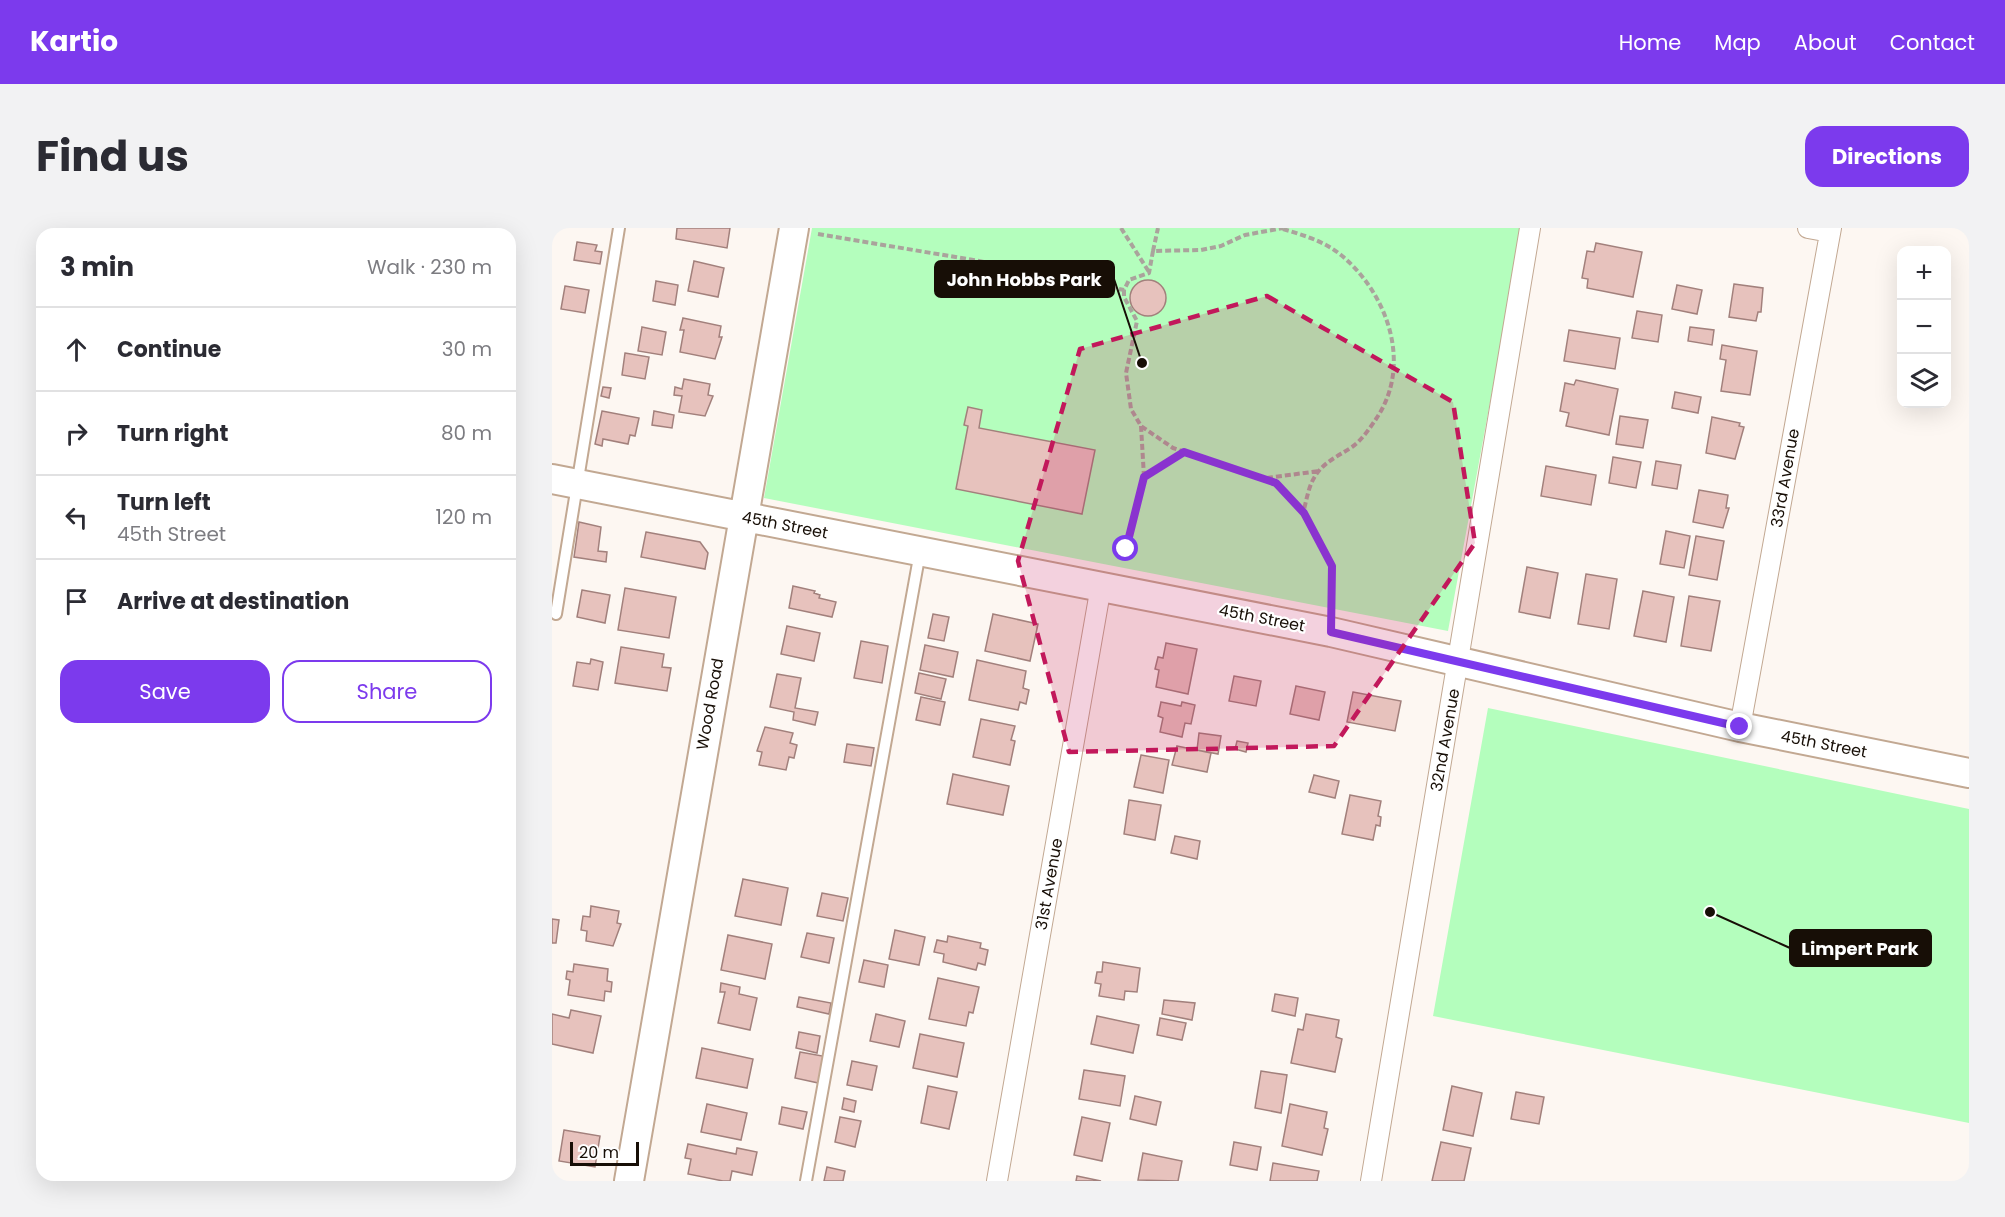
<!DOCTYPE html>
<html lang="en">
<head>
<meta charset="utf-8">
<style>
	body { margin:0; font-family:Poppins,sans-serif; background:#f2f2f3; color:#2b2b33 }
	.controls { position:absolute; right:18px; top:18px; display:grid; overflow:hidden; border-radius:12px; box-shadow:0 6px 24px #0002 }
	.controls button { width:54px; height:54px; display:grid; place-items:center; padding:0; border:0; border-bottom:2px solid #e1e1e2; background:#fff; color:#2b2b33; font:30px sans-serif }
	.scale { position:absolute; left:18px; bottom:15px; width:69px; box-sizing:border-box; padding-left:6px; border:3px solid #170e06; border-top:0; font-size:16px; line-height:21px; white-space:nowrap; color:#170e06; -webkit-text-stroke:4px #fff; paint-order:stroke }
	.stop { position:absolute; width:18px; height:18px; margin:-14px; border:4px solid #7c3aed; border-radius:50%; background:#fff }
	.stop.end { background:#7c3aed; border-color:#fff; box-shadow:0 2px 6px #0008 }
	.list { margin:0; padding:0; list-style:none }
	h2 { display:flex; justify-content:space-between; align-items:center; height:78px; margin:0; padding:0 24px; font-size:26px }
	h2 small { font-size:20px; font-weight:400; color:#7c7c81 }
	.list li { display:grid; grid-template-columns:39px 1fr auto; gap:18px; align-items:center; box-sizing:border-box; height:84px; padding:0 24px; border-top:2px solid #e1e1e2 }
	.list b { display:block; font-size:22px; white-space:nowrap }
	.list p { margin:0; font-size:20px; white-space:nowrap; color:#7c7c81 }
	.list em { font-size:20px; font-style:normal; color:#7c7c81 }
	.actions { display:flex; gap:12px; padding:18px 24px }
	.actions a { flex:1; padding:14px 0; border:2px solid #7c3aed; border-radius:18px; text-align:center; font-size:21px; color:#7c3aed }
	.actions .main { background:#7c3aed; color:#fff }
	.icon { flex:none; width:33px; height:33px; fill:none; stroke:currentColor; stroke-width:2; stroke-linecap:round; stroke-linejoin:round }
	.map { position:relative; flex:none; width:1417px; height:953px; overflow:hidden; border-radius:18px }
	header { display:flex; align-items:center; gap:36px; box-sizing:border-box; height:84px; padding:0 30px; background:#7c3aed; color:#fff }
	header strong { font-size:28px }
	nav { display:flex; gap:33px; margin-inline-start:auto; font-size:21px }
	.intro { display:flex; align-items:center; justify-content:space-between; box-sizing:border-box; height:144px; padding:0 36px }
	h1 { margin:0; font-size:42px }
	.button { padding:15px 27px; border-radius:18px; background:#7c3aed; color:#fff; font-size:21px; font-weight:700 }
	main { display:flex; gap:36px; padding:0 36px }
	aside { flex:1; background:#fff; border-radius:18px; box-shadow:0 6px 24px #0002 }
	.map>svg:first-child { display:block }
</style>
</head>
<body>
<header>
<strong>Kartio</strong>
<nav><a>Home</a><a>Map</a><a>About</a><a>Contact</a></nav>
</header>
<div class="intro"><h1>Find us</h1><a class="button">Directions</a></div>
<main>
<aside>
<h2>3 min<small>Walk · 230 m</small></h2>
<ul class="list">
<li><svg class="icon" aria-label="ahead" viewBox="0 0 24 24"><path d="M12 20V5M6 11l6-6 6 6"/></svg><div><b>Continue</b></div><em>30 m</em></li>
<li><svg class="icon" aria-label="right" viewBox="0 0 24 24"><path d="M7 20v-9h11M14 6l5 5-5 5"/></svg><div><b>Turn right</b></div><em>80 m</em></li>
<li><svg class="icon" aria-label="left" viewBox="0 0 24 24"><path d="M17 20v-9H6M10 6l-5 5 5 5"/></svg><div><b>Turn left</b><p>45th Street</p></div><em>120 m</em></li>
<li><svg class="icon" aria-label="arrive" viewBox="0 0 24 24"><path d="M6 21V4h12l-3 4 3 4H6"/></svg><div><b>Arrive at destination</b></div></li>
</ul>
<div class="actions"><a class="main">Save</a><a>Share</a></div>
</aside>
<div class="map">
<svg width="1417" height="953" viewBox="0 0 1417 953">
	<rect width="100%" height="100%" fill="#fdf7f2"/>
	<!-- green -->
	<path fill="#b4febd" d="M260,0H970L896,403L212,270Z
		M936,480L1417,581V895L881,788Z"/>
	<!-- building -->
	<path fill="#e7c2bd" stroke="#a2807c" stroke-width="1.5" d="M125,0H178L175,20L124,11Z
		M25,14L45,17L43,23L50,24L48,36L22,32Z
		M1044,15L1090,24L1081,69L1035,60L1036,51L1030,50L1035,23L1042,24Z
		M142,33L172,40L166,69L136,63Z
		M578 70a18 18 0 1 1 36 0a18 18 0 1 1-36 0Z
		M104,53L126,57L123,77L101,73Z
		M1182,56L1211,60L1209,84H1206L1204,93L1177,89Z
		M1125,57L1150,62L1145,86L1120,81Z
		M13,58L37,62L33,85L9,81Z
		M1085,83L1110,87L1106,114L1080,110Z
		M131,90L169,98L167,109H170L163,131L128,124L132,102H128Z
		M90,99L114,104L110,127L86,123Z
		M1138,99L1162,102L1160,117L1136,113Z
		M1017,102L1068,110L1063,141L1012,133Z
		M1170,117L1205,123L1198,167L1169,163L1174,132L1168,131Z
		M73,125L97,129L93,151L70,147Z
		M132,151L158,156L156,167L161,168L153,188L127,184L130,168L122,167L123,159L130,161Z
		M1024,152L1066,161L1057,207L1014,198L1017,185L1008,183L1013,155L1022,157Z
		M51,159L59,160L57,170L49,168Z
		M1123,164L1149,169L1146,185L1120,180Z
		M416,179L430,182L427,200L543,222L530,286L404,261L416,198L412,197Z
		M50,183L87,190L83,208L78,207L76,216L51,211L50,218L43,216Z
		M102,183L122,187L120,200L100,197Z
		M1068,188L1096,192L1091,220L1064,216Z
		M1160,189L1188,195L1187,198L1192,199L1183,231L1154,225Z
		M1061,229L1089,234L1084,260L1057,255Z
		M1104,233L1129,237L1125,261L1100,257Z
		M994,238L1044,247L1039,277L989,268Z
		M1147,262L1176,267L1174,280H1177L1171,300L1141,294Z
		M27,294L49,299L46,323L55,324L54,334L22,329Z
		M1114,303L1138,308L1132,340L1108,336Z
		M94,304L148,314L156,325L153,341L89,329Z
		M1144,308L1172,313L1165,352L1137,347Z
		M975,339L1006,345L998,390L967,384Z
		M1034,346L1065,351L1057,401L1026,396Z
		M241,358L263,363L262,365L268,367L267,370L284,374L280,389L237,380Z
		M73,360L124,369L117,410L66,402Z
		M30,362L58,367L53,395L25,389Z
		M1091,363L1122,369L1114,414L1082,408Z
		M1137,368L1168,373L1159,423L1129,418Z
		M381,386L397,389L392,413L376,410Z
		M441,386L486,396L478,433L433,423Z
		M235,398L268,405L262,433L229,426Z
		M309,413L336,418L330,455L302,450Z
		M614,415L645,421L636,466L604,459L607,442L603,441L606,429L611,430Z
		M373,417L406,424L401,449L368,442Z
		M69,419L112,426L110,439L119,440L115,463L63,455Z
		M39,431L51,434L46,462L21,458L25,434L38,436Z
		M425,432L474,443L471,460L477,462L474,476L468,474L466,482L417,472Z
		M367,445L394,451L389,471L363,465Z
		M225,446L249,450L243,480L266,484L263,497L241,492L242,484L218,479Z
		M682,448L709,453L704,478L677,473Z
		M744,458L773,464L767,492L738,486Z
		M801,464L849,473L843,503L795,494Z
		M369,469L393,474L388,497L364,492Z
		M609,474L629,478L630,474L643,477L639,496L633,495L630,509L608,504L611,490L606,488Z
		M429,491L463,498L459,512L463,513L458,537L421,529Z
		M213,499L241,505L238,515L245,517L242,530L237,529L234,542L207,537L210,524L205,523Z
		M647,505L669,508L666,526L645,522Z
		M685,513L696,515L694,524L683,521Z
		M295,516L322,520L319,538L292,534Z
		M625,518L659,525L655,544L620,537Z
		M589,527L617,532L611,565L582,559Z
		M401,546L457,558L451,587L395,576Z
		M762,547L787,553L783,570L757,564Z
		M798,567L829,573L826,588L829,589L828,598L824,597L821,612L790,606Z
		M577,572L609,577L603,612L572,606Z
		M623,608L648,613L645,631L619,625Z
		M191,651L236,660L229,697L183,688Z
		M270,665L296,670L291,693L265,688Z
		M39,678L67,683L65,695L69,696L61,718L34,713L35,703L29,702L31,688L38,689Z
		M0,691L7,692L4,715H0Z
		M343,702L373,709L367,737L337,731Z
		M255,705L282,710L277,735L249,729Z
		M176,707L220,716L213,751L169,742Z
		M396,708L429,715L428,720L436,722L433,737L426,735L424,742L391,734L392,726L382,724L385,712L395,714Z
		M312,732L336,737L332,759L307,754Z
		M551,734L588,740L585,764L573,763L572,772L547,768L549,756L543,755L545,744H550Z
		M22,736L56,741L55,753L60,754L59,764L53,763L52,773L16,767L18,752L14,751L15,743L21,744Z
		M386,750L427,759L421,785L417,784L414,798L377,791Z
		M169,755L188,759L187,766L205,770L198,802L166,795L173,764H168Z
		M723,766L746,770L743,788L720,783Z
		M247,769L279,775L277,786L245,779Z
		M612,772L643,775L640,792L610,786Z
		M19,782L49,788L41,825L0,816V786L17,790Z
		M324,786L353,793L347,819L318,813Z
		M754,786L787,792L784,809L790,811L783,844L739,835L746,801L751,802Z
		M545,788L587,797L581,825L539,816Z
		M608,790L634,795L630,812L605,807Z
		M247,804L268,808L265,825L244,820Z
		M368,806L412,815L405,849L361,840Z
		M150,820L201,831L195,860L144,850Z
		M248,824L276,829L271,856L243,850Z
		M300,833L325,838L320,862L295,857Z
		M532,842L573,848L568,878L527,871Z
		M709,843L735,847L729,885L703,880Z
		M376,858L405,864L397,901L369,895Z
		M900,858L930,865L921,908L891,902Z
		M964,864L992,869L987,896L959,891Z
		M583,868L609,874L604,897L578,891Z
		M292,870L304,873L302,884L290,881Z
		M155,876L195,885L189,912L149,904Z
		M738,876L775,884L772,900L776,901L770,927L730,918Z
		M230,879L255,884L251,901L227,896Z
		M288,889L309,893L303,919L283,914Z
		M530,889L558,895L550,933L522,927Z
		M12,902L48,908L43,939L7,933Z
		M682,914L709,919L705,942L678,937Z
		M889,914L919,920L912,953H880Z
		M136,916L184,926L185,920L205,924L200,947L180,943L178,953H171L136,946L139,931L133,930Z
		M591,925L630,933L626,953L586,952Z
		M721,935L767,943L765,953H718Z
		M275,939L293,943L291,953H272Z
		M525,948L549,953H524Z"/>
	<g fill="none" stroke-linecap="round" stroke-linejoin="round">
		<defs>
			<path id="lane" d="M4,386L67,0
				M254,953L368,324"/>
			<path id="street" d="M1256,0L1278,4
				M1188,499L1279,0
				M445,953L549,358
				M819,953L978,0"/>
			<path id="secondary" d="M0,251L779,404L1188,499L1417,545
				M77,953L242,0"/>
		</defs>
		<!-- lane casing -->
		<use href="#lane" stroke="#c2a892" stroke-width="14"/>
		<!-- street casing -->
		<use href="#street" stroke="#c2a892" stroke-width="22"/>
		<!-- secondary casing -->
		<use href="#secondary" stroke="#c2a892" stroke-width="32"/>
		<!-- path -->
		<path stroke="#aaa39c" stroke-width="4" stroke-dasharray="6 3" stroke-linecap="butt" d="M569,0L597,44
			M731,1C751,7 772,13 789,27C836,66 861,137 824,191C818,200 809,213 800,219C785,229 771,234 762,250C756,260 754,275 751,285L780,338V378
			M266,6L427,33L572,62L577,52L597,45L601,23L649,22L669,18L693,7L731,0
			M601,23L606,0
			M572,62V69L585,93L574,145L579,181L589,198L621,220L724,255L751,285
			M589,198L592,249
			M715,250L767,243
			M574,321L592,250L631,224"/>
		<!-- lane -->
		<use href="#lane" stroke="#fff" stroke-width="10"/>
		<!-- street -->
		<use href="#street" stroke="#fff" stroke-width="20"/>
		<!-- secondary -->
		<use href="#secondary" stroke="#fff" stroke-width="28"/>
	</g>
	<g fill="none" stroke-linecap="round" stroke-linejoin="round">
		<!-- route -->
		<path stroke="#7c3aed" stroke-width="8" d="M574,321L592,249L632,224L724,255L752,285L780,338L779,404L1188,499"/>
	</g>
	<!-- marked area -->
	<path fill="#c2185b" fill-opacity="0.2" stroke="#c2185b" stroke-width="4.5" stroke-dasharray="12 8" stroke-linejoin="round" d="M715,68L901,174L923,315L782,518L517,524L466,333L528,121Z"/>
	<g text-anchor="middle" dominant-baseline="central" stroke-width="4.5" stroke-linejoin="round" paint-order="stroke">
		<!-- street labels -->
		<g font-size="16" fill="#170e06" stroke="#fff">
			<text transform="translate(1233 250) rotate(-80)">33rd Avenue</text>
			<text transform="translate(233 297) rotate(11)">45th Street</text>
			<text transform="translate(710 390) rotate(11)">45th Street</text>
			<text transform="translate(158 476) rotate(-80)">Wood Road</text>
			<text transform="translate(893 512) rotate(-80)">32nd Avenue</text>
			<text transform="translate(1272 516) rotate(11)">45th Street</text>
			<text transform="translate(497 656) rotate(-80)">31st Avenue</text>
		</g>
	</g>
	<!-- callouts -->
	<path fill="none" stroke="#170e06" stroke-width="2" d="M590 135L562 51M1158 684L1238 720"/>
	<g fill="#170e06" stroke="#fff" stroke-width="2">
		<circle cx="590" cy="135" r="6"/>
		<circle cx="1158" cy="684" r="6"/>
	</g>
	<g fill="#170e06" stroke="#170e06" stroke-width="2">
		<rect x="383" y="33" width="179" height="36" rx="6"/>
		<rect x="1238" y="702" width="141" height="36" rx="6"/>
	</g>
	<g font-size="18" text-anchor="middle" font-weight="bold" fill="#fff">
		<text x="472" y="58">John Hobbs Park</text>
		<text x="1308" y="727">Limpert Park</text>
	</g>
</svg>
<div class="controls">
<button>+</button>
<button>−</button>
<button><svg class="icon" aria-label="layers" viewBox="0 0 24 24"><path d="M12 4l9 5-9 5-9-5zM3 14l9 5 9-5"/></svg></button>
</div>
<div class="scale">20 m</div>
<div class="stop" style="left:574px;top:321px"></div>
<div class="stop end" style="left:1188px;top:499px"></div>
</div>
</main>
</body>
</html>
